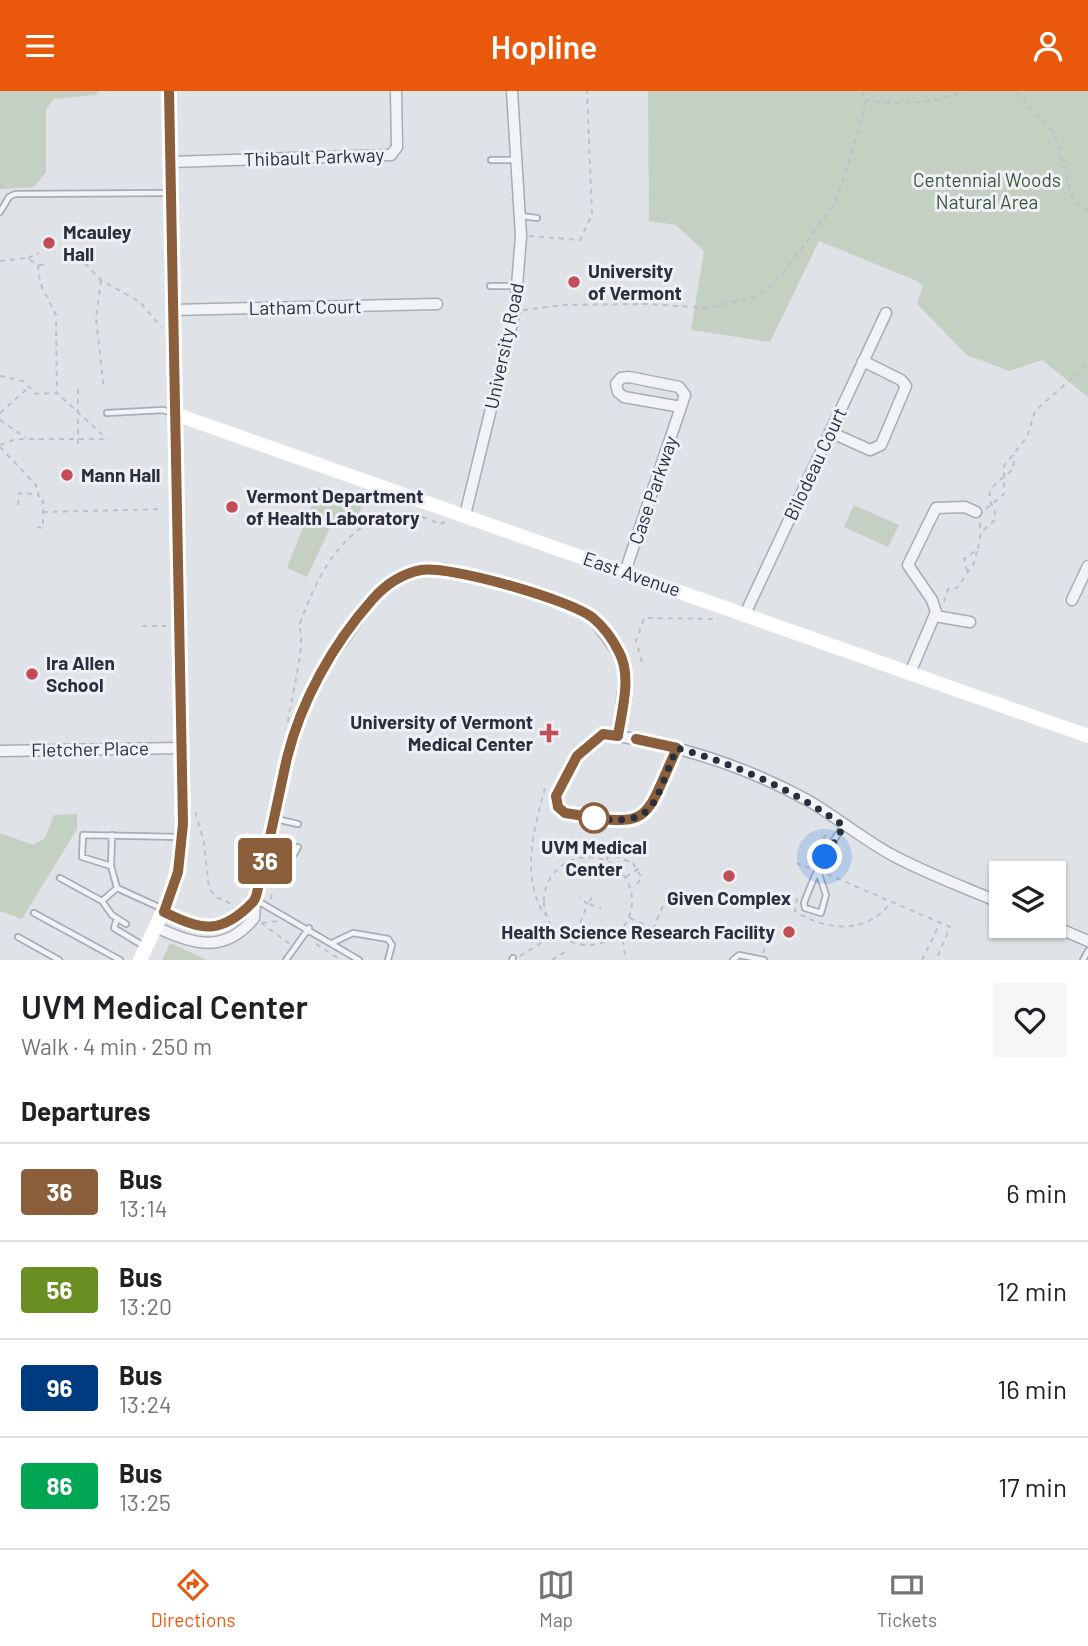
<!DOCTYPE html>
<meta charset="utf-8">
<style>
:root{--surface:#fff;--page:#f6f6f6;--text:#202124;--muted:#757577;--line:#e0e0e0;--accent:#ea580c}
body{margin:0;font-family:Barlow,sans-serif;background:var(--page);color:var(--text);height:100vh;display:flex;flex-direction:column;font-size:26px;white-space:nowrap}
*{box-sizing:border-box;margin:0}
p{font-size:23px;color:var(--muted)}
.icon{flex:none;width:38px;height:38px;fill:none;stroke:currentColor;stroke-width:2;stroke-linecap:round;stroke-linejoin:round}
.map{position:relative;height:869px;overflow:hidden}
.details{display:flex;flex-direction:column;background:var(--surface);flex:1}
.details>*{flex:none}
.badge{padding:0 14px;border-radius:5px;font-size:24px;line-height:46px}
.tools{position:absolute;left:989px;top:770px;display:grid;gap:14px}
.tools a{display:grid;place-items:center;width:77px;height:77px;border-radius:0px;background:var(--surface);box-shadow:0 2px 5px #0004;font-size:35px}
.you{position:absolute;width:35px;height:35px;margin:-18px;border:5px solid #fff;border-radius:50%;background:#1a73e8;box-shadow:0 0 0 10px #1a73e833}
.map>.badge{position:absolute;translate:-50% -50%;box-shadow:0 0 0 4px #fff}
h2{padding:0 21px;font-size:26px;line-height:63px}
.round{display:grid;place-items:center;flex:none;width:74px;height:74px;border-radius:0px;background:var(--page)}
.overview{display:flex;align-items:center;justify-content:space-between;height:119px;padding:0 21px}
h1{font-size:33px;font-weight:600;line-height:52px}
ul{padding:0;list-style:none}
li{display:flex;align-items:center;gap:21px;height:98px;padding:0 21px;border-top:2px solid var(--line)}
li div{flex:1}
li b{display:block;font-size:26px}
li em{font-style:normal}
li .badge{min-width:77px;font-weight:700;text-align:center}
header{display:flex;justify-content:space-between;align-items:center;height:91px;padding:0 21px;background:var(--accent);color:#fff;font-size:32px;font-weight:600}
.tabs{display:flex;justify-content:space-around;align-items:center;height:98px;border-top:2px solid var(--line);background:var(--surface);font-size:19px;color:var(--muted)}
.tabs a{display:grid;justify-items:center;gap:4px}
.tabs .active{color:var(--accent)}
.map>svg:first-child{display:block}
.green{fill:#c4d0c1}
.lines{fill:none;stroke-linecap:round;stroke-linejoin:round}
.lane-casing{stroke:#a8acb4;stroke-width:8}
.street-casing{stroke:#a8acb4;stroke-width:13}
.path{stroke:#bdc0c6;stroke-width:2;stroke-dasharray:5 5;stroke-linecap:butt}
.lane{stroke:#f1f3f6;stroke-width:4.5}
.street{stroke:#f1f3f6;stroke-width:10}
.secondary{stroke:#fff;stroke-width:14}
.line-casing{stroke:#fff;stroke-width:16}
.line{stroke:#8b5e3c;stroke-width:10}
.walk{stroke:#292f3d;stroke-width:7;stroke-dasharray:0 12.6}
.poi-dot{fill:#c34d57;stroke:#eef0f5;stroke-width:2.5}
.stop-dot{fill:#fff;stroke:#8b5e3c;stroke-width:3.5}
.labels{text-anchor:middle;stroke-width:6;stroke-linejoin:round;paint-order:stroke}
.street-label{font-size:19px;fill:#292f3d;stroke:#eef0f5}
.park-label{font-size:19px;fill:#3b5738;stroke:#eef0f5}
.poi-label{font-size:19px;font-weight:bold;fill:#292f3d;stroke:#eef0f5;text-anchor:start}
.stop-label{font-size:19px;font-weight:bold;fill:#292f3d;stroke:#eef0f5}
</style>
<header><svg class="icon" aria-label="menu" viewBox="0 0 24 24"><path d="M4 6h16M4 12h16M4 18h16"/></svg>Hopline<svg class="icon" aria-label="person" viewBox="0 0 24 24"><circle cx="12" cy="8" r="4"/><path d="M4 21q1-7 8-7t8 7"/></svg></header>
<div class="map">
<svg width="1088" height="869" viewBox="0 0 1088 869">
<rect width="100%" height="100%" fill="#dfe2e7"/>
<path class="green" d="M 0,0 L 99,0 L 96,4 L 54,8 L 46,18 L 46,81 L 34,96 L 0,98 Z
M 648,0 L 1088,0 L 1088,306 L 1042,269 L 1009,280 L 967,264 L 917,213 L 923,195 L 917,190 L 819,150 L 770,251 L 691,239 L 704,160 L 676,134 L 649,130 Z
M 319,396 L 364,411 L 357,427 L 337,422 L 307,486 L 287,477 Z
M 854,414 L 899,434 L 888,456 L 844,436 Z
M 77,723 L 77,738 L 22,828 L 0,820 L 0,742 L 33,754 L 45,747 L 54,724 Z
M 170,852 L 207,869 L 162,869 Z"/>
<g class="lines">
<g class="lane-casing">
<path id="lane" d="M 491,69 L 517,69
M 0,121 L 9,106 L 15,103 L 169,102
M 522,125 L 537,127
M 490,195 L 518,195
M 107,322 L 163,319 L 172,322
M 618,645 L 603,643 C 580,658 561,681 555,708 L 565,722 C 652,737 643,735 677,657
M 276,728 L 298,733
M 112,744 L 111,775 L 117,797 L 163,818
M 265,774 C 285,777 289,774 298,756
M 111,775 L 82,766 L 83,744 L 180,746
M 818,780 L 826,804 L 821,822 L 805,817 L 804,812 C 814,785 826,757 844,735
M 60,787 L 102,810 L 117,797
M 256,809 L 359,869
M 102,810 L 112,824 L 126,833
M 34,822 L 120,869
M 117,827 L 114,837 L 142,854
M 18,846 L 59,869
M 332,852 L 353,842 L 388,848 L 392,854 L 388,869
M 286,869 L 309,837
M 512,869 L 513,867
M 733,869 L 739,864 L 764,869
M 1083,869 L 1088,860"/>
</g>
<g class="street-casing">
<path id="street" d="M 170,71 L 391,64 L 397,56 L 396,0
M 173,219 L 437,213
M 830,341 L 870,359 L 881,354 L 906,295 L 901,289 L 863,270
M 465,424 L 515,220 L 521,145 L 512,0
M 625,481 L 629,469 L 681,316 L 685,304 L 679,296 L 629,286 L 621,287 L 616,293 L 618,301 L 624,306 L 681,316
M 1072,509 L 1088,475
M 745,523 L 886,222
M 935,525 L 970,531
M 910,582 L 936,521 L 932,509 L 908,474 L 936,417 L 965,416 L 976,421
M 0,660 L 181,657
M 164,821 C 214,846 215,841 255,809
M 1053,835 L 1088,850
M 156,836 C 193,854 225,863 254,827 L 256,799 L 270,754 L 287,669 L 304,616 L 326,574 L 371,510 L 389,492 L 407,483 L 423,478 L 445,478 L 558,509 L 592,526 L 621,566 L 625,585 L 618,645 C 686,656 749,677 809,710 C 838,727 864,749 894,765 C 928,783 966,797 1001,812"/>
</g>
<path class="path" d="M 1016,0 L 1055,44 L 1073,108 L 1088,120
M 865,9 C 901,14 932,13 966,0
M 0,94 L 8,99
M 529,145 L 580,149 L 592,124 L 587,0
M 78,165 L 101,189 L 140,211 L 161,236
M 28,167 L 39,162
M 0,170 L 27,167 L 38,174 L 40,192 L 56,224 L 57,302
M 39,174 L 47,173
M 101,189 L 96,228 L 104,298
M 523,219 L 564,214 L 648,213 L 707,217 L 755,206 L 770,196 L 786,178 L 836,111 L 865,18 L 863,0
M 0,285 L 23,290 L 36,303 L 57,302 L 107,348
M 78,298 L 78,353
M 0,322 L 28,297
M 0,329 L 26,347
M 0,354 L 16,348 L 106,348
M 0,356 L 36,394 L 40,410 L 43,410 L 43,437 L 36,436
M 18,414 L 19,402 L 38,403
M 986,418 L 1004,403 L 1004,375 L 1027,346 L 1035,320 L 1081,279 L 1088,267
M 43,421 L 163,418
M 980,432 L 981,441
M 967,480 L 964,468 L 978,458 L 981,441 L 995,429 C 996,420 994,419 991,412 C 984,395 1004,388 1013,378 L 1014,364
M 944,511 L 948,498 L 957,497 L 974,472 L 977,460
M 142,535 L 166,535
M 642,571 L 636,550 L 644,527 L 718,528
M 288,631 C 290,610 307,551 299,535 C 316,488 342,431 398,422 C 411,420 427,428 440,433 L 445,431
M 545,697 C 534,737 520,787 545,824
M 195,721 L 204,751 L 209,798 L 216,806 L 234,814
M 575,748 L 579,766
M 577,754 C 596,750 613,767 632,771 L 642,787 L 633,797
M 820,758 L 827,739
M544 810a44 44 0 1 1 88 0a44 44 0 1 1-88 0Z
M 607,769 L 612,754
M 796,772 L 809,777
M 827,783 L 950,836 L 936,869
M 626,786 L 641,776
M 592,806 L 588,813 L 601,817
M 797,807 L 795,820 C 827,841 868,843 891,811
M 271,808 L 272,801
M 630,827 L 662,842
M 261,832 L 290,853
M 262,832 L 278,830
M 653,838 L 668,803
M 621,839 L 626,869
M 720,839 L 737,849
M 572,850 L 588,813 L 579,806
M 316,853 L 341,869
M 763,862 L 771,842
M 520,865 L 557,842
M 552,869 L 568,859
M 922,869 L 940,832"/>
<use href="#lane" class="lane"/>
<use href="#street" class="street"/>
<path class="secondary" d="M 175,323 L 1088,645
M 140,869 L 173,799 L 182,746 L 169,0"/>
</g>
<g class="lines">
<g class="line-casing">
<path id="line" d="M 169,0 L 183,733 L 178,781 L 164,821 C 203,840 221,844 253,811 C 258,806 258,793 260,786 C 271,746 278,707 287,667 C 301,610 333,553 372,509 C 385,494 401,483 421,479 C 449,474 571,509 593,527 C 604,536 613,549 619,561 C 632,585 622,619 618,645 L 603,643 L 577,665 L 556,705 L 558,716 L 565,722 C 653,737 642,734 677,657 L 636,648"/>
</g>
<use href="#line" class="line"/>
<path class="walk" d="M 594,727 L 589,726 C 659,738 652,712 677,657 C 738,674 793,699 844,735 L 825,766"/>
</g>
<g class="poi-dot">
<circle cx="49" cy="152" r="7"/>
<circle cx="574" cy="191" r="7"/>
<circle cx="67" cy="384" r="7"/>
<circle cx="232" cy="416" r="7"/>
<circle cx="32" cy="583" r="7"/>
<path d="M545.5 631.5h7v7h7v7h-7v7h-7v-7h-7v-7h7z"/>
<circle cx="729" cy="785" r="7"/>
<circle cx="789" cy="841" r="7"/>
</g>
<circle class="stop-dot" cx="594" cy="727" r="14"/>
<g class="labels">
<g class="street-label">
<text transform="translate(314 66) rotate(-2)" y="7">Thibault Parkway</text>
<text transform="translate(305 216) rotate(-1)" y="7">Latham Court</text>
<text transform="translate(504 255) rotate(-78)" y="7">University Road</text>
<text transform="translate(815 373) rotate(-65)" y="7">Bilodeau Court</text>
<text transform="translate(653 399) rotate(-71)" y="7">Case Parkway</text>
<text transform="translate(632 483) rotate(19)" y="7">East Avenue</text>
<text transform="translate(90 658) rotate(-1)" y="7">Fletcher Place</text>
</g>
<g class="park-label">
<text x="987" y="96">Centennial Woods<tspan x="987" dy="22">Natural Area</tspan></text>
</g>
<g class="poi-label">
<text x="63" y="148">Mcauley<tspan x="63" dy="22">Hall</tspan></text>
<text x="588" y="187">University<tspan x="588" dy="22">of Vermont</tspan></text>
<text x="81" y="391">Mann Hall</text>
<text x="246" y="412">Vermont Department<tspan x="246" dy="22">of Health Laboratory</tspan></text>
<text x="46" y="579">Ira Allen<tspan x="46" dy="22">School</tspan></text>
<text x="533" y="638" text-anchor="end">University of Vermont<tspan x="533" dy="22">Medical Center</tspan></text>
<text x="729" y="814" text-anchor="middle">Given Complex</text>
<text x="775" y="848" text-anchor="end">Health Science Research Facility</text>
</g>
<g class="stop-label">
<text x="594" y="763">UVM Medical<tspan x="594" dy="22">Center</tspan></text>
</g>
</g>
</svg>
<div class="tools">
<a><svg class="icon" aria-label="layers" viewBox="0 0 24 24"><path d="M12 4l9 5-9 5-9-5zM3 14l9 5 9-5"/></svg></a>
</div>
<div class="you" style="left:825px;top:766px"></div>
<b class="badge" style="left:265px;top:770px;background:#8b5e3c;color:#fff">36</b>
</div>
<section class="details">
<div class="overview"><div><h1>UVM Medical Center</h1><p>Walk · 4 min · 250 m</p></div><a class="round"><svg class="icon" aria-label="heart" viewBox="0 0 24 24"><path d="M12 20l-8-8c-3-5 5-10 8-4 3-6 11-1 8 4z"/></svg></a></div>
<h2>Departures</h2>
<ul>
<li><span class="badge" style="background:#8b5e3c;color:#fff">36</span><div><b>Bus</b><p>13:14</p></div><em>6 min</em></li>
<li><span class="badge" style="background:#6b8e23;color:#fff">56</span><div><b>Bus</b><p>13:20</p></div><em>12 min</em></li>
<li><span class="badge" style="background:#003b80;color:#fff">96</span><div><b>Bus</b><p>13:24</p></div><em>16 min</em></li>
<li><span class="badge" style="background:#00a651;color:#fff">86</span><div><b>Bus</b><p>13:25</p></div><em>17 min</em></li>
</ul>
</section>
<nav class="tabs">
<a class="active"><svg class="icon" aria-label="directions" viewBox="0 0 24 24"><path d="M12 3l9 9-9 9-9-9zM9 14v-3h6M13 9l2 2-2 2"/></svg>Directions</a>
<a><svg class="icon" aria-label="map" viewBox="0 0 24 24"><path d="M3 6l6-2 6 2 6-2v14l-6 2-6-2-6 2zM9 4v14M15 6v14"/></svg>Map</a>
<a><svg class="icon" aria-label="tickets" viewBox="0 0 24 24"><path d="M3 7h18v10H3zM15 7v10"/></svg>Tickets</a>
</nav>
